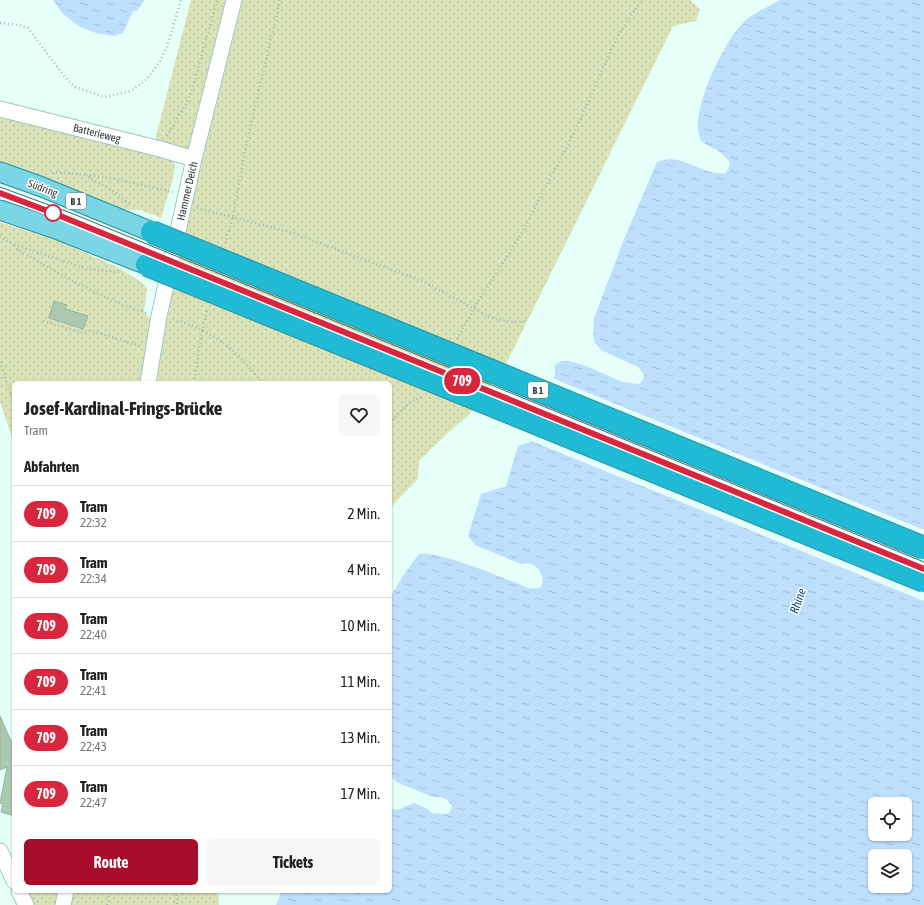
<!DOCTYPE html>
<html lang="de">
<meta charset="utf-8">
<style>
:root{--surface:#fff;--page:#f6f6f6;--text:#222;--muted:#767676;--line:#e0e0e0;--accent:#a70d2a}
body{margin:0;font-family:"Asap Condensed",sans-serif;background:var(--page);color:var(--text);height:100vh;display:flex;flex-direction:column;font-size:15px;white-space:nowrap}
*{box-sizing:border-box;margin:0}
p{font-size:13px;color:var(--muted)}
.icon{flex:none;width:22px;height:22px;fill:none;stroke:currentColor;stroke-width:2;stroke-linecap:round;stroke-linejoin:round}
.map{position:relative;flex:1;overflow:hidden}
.drawer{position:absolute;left:12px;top:381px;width:380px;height:512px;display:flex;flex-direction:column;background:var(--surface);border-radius:6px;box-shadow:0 1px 3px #0004}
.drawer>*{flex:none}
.badge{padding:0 8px;border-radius:13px;font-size:14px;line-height:26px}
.fabs{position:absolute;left:868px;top:797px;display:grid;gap:8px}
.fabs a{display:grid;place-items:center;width:44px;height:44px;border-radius:6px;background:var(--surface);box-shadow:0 1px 3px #0004;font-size:20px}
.map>.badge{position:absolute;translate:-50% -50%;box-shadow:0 0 0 2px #fff}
h2{padding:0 12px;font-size:15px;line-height:36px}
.round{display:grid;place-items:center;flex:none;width:42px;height:42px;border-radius:6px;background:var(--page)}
.headline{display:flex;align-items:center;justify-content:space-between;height:68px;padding:0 12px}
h1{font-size:19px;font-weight:700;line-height:30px}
.action{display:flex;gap:8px;margin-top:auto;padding:8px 12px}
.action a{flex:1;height:46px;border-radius:6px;background:var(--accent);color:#fff;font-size:16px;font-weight:700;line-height:46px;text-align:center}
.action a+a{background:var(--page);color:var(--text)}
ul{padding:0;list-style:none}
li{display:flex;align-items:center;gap:12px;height:56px;padding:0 12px;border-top:1px solid var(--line)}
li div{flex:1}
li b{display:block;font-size:15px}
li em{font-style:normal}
li .badge{min-width:44px;font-weight:700;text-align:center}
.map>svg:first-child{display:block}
.grass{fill:url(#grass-dots)}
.water{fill:url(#water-ripples);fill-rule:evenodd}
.pier{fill:#e5fff9}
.building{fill:#acc8b0;stroke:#96b29a}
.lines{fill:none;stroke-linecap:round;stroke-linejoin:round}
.minor-casing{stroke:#9ec7bf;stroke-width:17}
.major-casing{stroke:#258f9e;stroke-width:21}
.path{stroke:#a5bcb7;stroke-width:2.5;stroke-dasharray:1 3;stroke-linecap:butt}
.minor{stroke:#fff;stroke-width:15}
.major{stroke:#7ad6e5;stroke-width:19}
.tram{stroke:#4f625f;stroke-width:1}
.highway-bridge-casing{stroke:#258f9e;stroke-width:24;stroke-linecap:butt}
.highway-bridge{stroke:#21bad4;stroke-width:22}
.line-casing{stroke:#fff;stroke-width:9}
.line{stroke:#d7263d;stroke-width:6}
.stop-dot{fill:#fff;stroke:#d7263d;stroke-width:2}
.labels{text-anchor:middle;stroke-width:3;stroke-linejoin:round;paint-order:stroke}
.shield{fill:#fff;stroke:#6c7876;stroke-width:1}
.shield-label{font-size:10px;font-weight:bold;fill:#2d3e3b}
.street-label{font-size:11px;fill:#2d3e3b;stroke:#fff}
.water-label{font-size:12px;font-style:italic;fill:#014976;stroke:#fff}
</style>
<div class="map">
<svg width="924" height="905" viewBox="0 0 924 905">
<defs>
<pattern id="grass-dots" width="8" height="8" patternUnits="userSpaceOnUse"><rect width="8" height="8" fill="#dae3b7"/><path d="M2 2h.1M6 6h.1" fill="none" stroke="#bbc49e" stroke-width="1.8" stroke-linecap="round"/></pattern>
<pattern id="water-ripples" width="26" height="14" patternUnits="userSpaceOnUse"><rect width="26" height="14" fill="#bddffd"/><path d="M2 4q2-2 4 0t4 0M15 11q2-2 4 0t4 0" fill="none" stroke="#a3c0da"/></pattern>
</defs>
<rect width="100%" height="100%" fill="#e5fff9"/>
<path class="grass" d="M 191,0 L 229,0 L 188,157 L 154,144 Z
M 241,0 L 690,0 L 700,9 L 696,21 L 673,26 L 509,358 L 468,416 L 450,431 L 419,461 L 418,479 L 392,506 L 390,506 L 390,383 L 154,383 L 172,294 L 168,293 Z
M 0,112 L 166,155 L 175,164 L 173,179 L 161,218 L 140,210 L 113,209 L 15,167 L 0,162 Z
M 0,222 L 64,243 L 119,268 L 143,283 L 147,289 L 144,312 L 152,321 L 142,383 L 14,383 L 14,443 L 0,402 Z
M 27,891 L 60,891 L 58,905 L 33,905 Z
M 72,891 L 218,891 L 219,905 L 70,905 Z"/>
<path class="water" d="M 53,0 L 145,0 L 137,11 L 133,11 L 123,33 L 114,36 L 96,33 L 80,27 L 63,14 Z
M 780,0 L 924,0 L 924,905 L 276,905 L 282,891 L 390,891 L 390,808 L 397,810 L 414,803 L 428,809 L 431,813 L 447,814 L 451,811 L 452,806 L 446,799 L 441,797 L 433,797 L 396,782 L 390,774 L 390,599 C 398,582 408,568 419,554 C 441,551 494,575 517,583 C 525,587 532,591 541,587 C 547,574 535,560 521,564 L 475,545 L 468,536 L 481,494 L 506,486 L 518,446 L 532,441 L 555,375 L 555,365 C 557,364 560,361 563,361 C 578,360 606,375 620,381 C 626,383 633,383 639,384 L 643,380 L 644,375 L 638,367 L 601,350 L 595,343 L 593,335 L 594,318 L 625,237 L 657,162 C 684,151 698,176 726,173 L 729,167 L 730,163 C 721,149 714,150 701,141 C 700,137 698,133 698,129 C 696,101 722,46 741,25 C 749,15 768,7 780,0 ZM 875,804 L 905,804 L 905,834 L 875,834 ZM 875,856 L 905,856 L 905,886 L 875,886 Z"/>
<path class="pier" d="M 552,378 L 924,530 L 924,601 L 529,440 Z"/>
<path class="building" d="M 54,301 L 67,305 L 65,309 L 88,316 L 83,329 L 49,318 Z
M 0,716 L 14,748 L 14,816 L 1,812 L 3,804 L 0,803 L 7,767 L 0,770 Z"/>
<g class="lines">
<g class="minor-casing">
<path id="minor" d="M 0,109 L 160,149 L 194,159
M 148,383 L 159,316 L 194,159 L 234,0
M 0,851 L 14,881
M 19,891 L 26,905
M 63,905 L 66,891"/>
</g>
<g class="major-casing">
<path id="major" d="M 0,172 L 42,187 L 152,232
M 0,210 L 56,229 L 147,265"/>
</g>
<path class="path" d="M 0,23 L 19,25 L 28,28 L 65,77 L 75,87 L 105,97 L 131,91 L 146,80 L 159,63 L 167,47 L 181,0
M 167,136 L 185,106 L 192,91 L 217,0
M 52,173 L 59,172 L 86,175
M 129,204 L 117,194 L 86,175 L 111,178 L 173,192
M 197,208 L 290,232 L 422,281 L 494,319 L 514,322 L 527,321
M 0,236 L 13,244
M 225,243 L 233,217 L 244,155 L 280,0
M 119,272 L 87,269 L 13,244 L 18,250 C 59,273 101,299 147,313
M 173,319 C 191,324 211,334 226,345 C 240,355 251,370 263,383
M 43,321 L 83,333 L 92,331 L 140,346
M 457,339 L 474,308 L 519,238 L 577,127 L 618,35 L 642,0
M 0,362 L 14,404
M 194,383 L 202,331 L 208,308
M 390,423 L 410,402 L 424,396
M 176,891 L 177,905
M 107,905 L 110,891"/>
<use href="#minor" class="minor"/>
<use href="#major" class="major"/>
<path class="tram" d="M 0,187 L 71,213 L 924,562
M 0,193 L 53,213 L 924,569"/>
<g class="highway-bridge-casing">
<path id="highway-bridge" d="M 152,232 L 924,548
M 147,265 L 924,581"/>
</g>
<use href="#highway-bridge" class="highway-bridge"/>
</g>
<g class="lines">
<g class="line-casing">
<path id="line" d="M 0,193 L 53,213 L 924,569"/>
</g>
<use href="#line" class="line"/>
</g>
<circle class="stop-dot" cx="53" cy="213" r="8"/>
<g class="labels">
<g class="shield">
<rect x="66" y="193" width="20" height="16" rx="3"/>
<rect x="528" y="382" width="20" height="16" rx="3"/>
</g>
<g class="shield-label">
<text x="76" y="205">B 1</text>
<text x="538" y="394">B 1</text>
</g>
<g class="street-label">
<text transform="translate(97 133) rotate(14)" y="4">Batterieweg</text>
<text transform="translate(43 188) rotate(21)" y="4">Südring</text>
<text transform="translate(187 191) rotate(-77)" y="4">Hammer Deich</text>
</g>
<g class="water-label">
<text transform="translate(798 601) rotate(-70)" y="4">Rhine</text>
</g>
</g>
</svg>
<div class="fabs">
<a><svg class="icon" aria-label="locate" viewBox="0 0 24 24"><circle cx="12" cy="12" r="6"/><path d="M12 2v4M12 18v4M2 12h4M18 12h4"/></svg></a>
<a><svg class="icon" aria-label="layers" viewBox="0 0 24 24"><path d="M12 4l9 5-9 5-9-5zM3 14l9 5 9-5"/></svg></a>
</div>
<b class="badge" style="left:462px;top:381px;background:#d7263d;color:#fff">709</b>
<section class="drawer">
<div class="headline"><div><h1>Josef-Kardinal-Frings-Brücke</h1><p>Tram</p></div><a class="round"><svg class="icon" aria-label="heart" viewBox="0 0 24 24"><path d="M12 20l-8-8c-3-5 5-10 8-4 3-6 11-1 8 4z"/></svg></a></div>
<h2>Abfahrten</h2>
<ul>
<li><span class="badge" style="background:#d7263d;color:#fff">709</span><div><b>Tram</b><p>22:32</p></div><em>2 Min.</em></li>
<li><span class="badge" style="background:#d7263d;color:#fff">709</span><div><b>Tram</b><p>22:34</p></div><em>4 Min.</em></li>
<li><span class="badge" style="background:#d7263d;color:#fff">709</span><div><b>Tram</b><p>22:40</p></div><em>10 Min.</em></li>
<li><span class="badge" style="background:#d7263d;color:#fff">709</span><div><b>Tram</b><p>22:41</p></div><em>11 Min.</em></li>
<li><span class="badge" style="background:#d7263d;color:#fff">709</span><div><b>Tram</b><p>22:43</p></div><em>13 Min.</em></li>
<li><span class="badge" style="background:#d7263d;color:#fff">709</span><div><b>Tram</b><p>22:47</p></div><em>17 Min.</em></li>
</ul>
<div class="action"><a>Route</a><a>Tickets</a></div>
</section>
</div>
